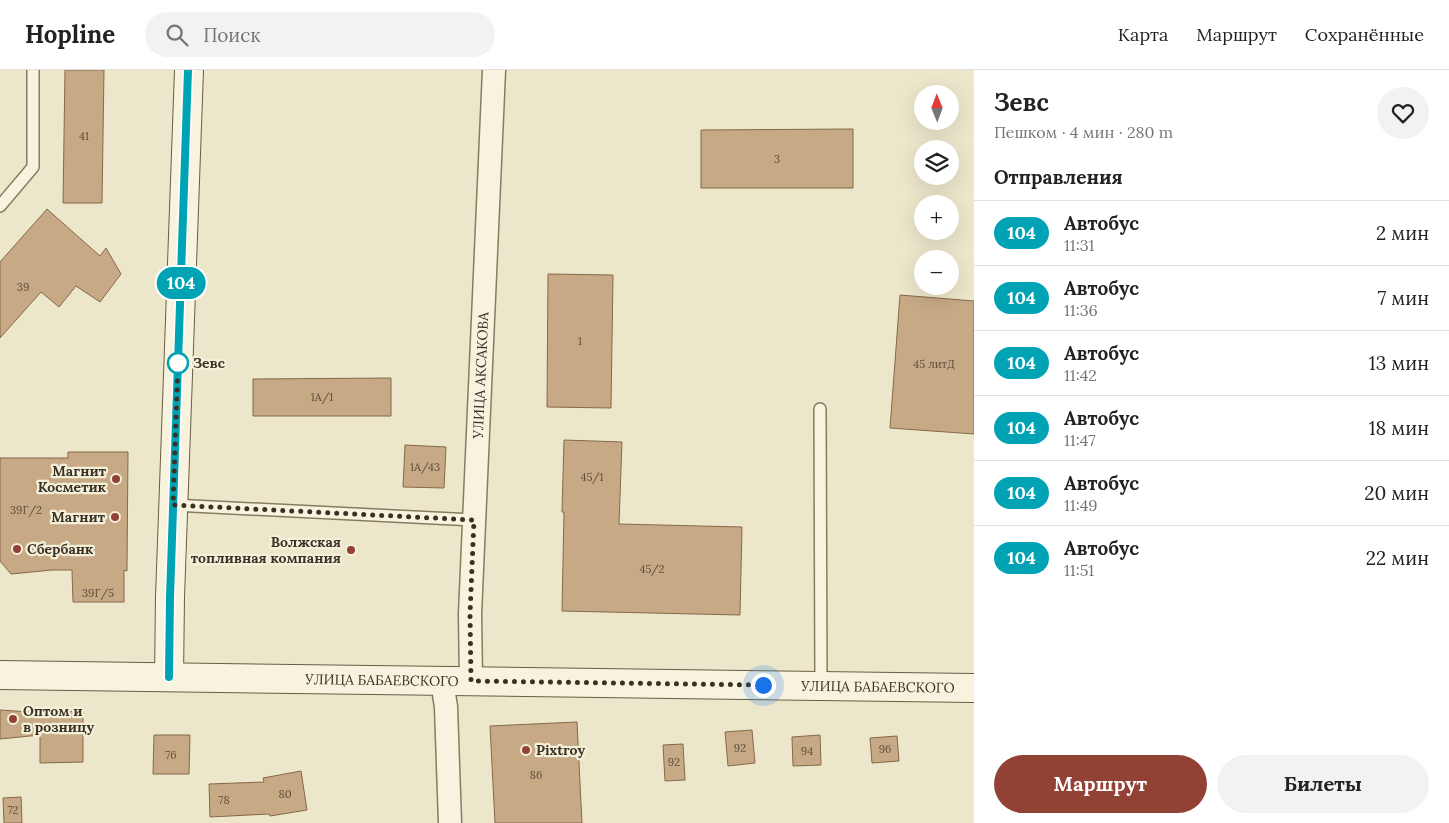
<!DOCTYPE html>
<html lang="ru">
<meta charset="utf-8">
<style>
:root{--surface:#fff;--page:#f2f2f2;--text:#222;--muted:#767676;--line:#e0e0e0;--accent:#924135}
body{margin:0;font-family:Lora,serif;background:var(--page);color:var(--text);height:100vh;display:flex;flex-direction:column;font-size:19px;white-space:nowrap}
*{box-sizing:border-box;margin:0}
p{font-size:16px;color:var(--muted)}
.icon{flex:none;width:28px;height:28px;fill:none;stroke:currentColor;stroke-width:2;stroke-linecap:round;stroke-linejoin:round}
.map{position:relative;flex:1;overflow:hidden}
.sheet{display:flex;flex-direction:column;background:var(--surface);width:475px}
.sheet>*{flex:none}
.badge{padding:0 10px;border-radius:16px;font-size:18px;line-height:32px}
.needle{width:32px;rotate:359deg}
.controls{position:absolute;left:914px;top:15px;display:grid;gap:10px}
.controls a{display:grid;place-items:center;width:45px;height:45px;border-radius:50%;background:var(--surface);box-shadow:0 5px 20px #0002;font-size:25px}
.you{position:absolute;width:25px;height:25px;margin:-12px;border:4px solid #fff;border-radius:50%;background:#1a73e8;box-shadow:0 0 0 8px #1a73e833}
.map>.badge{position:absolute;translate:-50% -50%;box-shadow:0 0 0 2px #fff}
h2{padding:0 20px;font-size:19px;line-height:45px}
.round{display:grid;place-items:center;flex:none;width:52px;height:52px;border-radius:26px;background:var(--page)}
.headline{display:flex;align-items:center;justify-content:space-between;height:85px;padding:0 20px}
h1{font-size:24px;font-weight:700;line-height:38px}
.button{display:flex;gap:10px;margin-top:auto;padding:10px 20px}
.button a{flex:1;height:58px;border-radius:30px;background:var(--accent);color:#fff;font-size:20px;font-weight:700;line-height:58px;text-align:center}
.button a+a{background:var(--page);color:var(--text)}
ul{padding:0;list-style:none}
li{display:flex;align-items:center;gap:15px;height:65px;padding:0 20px;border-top:1px solid var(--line)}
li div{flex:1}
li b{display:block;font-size:19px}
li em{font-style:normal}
li .badge{min-width:55px;font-weight:700;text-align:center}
header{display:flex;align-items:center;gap:30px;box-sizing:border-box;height:70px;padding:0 25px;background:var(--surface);border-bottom:1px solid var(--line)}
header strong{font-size:24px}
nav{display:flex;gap:28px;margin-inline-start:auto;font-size:18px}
.search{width:350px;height:45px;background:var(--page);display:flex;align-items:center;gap:12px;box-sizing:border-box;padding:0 18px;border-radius:28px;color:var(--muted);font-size:19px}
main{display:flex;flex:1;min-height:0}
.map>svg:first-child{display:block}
.building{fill:#c7a985;stroke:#856948}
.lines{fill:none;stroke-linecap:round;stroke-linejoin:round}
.lane-casing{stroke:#887b60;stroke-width:14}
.street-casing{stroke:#887b60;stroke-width:25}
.secondary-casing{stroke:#6a5c43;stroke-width:30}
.lane{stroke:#f7f3de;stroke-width:11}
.street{stroke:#f7f3de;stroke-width:22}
.secondary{stroke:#f7f3de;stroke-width:28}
.line-casing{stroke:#fff;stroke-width:11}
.line{stroke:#00a3b4;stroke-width:8}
.walk{stroke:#3a3123;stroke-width:5;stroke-dasharray:0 9}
.stop-dot{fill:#fff;stroke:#00a3b4;stroke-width:2.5}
.poi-dot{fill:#924135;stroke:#f4f0da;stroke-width:2}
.labels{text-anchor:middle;stroke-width:4.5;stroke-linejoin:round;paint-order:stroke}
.number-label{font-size:11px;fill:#5d4f3c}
.stop-label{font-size:14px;font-weight:bold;fill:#3a3123;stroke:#f4f0da;text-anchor:start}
.street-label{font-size:14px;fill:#3a3123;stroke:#f4f0da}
.poi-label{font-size:14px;font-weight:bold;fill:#3a3123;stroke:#f4f0da;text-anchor:end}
</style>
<header>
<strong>Hopline</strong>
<div class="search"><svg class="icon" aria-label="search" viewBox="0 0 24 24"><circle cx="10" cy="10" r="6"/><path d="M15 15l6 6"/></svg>Поиск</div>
<nav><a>Карта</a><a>Маршрут</a><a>Сохранённые</a></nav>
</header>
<main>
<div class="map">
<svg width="974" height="753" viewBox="0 0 974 753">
<rect width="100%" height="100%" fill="#ece7cb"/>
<path class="building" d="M 65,0 L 104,0 L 102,133 L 63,133 Z
M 853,59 L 853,118 L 701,118 L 701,60 Z
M 47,139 L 100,186 L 106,178 L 121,204 L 100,232 L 76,216 L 59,237 L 41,222 L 0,268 L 0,192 Z
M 548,204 L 613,205 L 611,338 L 547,337 Z
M 900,225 L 974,231 L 974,364 L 890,358 Z
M 391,308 L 391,346 L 253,346 L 253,309 Z
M 564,370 L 622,372 L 619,454 L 742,457 L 740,545 L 562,541 L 564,442 L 562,442 Z
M 405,375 L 446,377 L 444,418 L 403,417 Z
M 68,382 L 128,382 L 127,501 L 124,500 L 124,532 L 73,532 L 72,500 L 52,500 L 11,504 L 0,491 L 0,388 L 68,388 Z
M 0,640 L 30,642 L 83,641 L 83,692 L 40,693 L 40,665 L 0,669 Z
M 577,652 L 582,753 L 495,753 L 490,656 Z
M 752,660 L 755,693 L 728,696 L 725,662 Z
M 154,665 L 190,665 L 189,704 L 153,704 Z
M 820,665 L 821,695 L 793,696 L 792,667 Z
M 897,666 L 899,691 L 872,693 L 870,668 Z
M 683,674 L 685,710 L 665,711 L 663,675 Z
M 301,701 L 307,740 L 270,746 L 269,744 L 210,747 L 209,714 L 264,712 L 263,708 Z
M 21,727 L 22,753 L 4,753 L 3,728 Z"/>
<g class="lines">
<g class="lane-casing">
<path id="lane" d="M 0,136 L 33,97 L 33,0
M 820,339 L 821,615
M 173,435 L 474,450"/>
</g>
<g class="street-casing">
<g id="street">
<path d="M 442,611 L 446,637 L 450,753"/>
<path id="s1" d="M 471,611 L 470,544 L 494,0"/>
</g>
</g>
<g class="secondary-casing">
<g id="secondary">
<path id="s2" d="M 0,605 L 974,618"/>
<path d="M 169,607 L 170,527 L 189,0"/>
</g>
</g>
<use href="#lane" class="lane"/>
<use href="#street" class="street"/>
<use href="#secondary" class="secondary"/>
</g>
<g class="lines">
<g class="line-casing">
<path id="line" d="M 169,607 L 170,527 L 188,0"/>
</g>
<use href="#line" class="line"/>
<path class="walk" d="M 178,293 L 173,435 L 474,450 L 470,544 L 471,611 L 763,615"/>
</g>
<circle class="stop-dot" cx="178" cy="293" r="10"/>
<g class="poi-dot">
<circle cx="116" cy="409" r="5"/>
<circle cx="115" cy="447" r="5"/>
<circle cx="17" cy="479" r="5"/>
<circle cx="351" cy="480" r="5"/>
<circle cx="13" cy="649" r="5"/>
<circle cx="526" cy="680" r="5"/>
</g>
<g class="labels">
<g class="number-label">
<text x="84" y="70">41</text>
<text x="777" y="93">3</text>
<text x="23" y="221">39</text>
<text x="580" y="275">1</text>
<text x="934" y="298">45 литД</text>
<text x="322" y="331">1А/1</text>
<text x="425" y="401">1А/43</text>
<text x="592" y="411">45/1</text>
<text x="26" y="444">39Г/2</text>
<text x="652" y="503">45/2</text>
<text x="98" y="527">39Г/5</text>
<text x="740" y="682">92</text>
<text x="885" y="683">96</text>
<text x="807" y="685">94</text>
<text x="171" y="689">76</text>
<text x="674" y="696">92</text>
<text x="536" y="709">86</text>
<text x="285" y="728">80</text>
<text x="224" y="734">78</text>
<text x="13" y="744">72</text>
</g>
<g class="stop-label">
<text x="193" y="298">Зевс</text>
</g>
<g class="street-label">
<text dy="5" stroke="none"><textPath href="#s1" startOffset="306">УЛИЦА АКСАКОВА</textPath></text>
<text dy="5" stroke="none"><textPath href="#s2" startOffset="382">УЛИЦА БАБАЕВСКОГО</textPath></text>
<text dy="5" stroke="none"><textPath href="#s2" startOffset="878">УЛИЦА БАБАЕВСКОГО</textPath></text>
</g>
<g class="poi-label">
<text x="106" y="406">Магнит<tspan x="106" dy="16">Косметик</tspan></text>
<text x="105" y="452">Магнит</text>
<text x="341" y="477">Волжская<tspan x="341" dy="16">топливная компания</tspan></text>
<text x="27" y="484" text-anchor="start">Сбербанк</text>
<text x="23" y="646" text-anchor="start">Оптом и<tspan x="23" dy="16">в розницу</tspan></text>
<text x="536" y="685" text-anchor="start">Pixtroy</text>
</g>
</g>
</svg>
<div class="controls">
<a><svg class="needle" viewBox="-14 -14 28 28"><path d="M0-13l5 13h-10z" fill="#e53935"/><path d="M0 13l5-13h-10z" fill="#767676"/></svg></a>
<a><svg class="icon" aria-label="layers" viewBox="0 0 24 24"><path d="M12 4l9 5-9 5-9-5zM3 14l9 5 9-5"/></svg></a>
<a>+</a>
<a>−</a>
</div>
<div class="you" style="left:763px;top:615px"></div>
<b class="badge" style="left:181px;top:213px;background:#00a3b4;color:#fff">104</b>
</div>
<section class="sheet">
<div class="headline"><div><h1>Зевс</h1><p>Пешком · 4 мин · 280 m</p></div><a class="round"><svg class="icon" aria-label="heart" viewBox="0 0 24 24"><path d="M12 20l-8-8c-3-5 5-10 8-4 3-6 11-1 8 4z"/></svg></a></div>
<h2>Отправления</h2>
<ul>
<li><span class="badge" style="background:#00a3b4;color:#fff">104</span><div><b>Автобус</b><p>11:31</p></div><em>2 мин</em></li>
<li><span class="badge" style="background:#00a3b4;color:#fff">104</span><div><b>Автобус</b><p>11:36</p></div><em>7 мин</em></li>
<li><span class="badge" style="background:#00a3b4;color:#fff">104</span><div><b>Автобус</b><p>11:42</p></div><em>13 мин</em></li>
<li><span class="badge" style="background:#00a3b4;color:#fff">104</span><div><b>Автобус</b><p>11:47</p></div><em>18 мин</em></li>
<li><span class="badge" style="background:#00a3b4;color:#fff">104</span><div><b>Автобус</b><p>11:49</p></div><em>20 мин</em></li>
<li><span class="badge" style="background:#00a3b4;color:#fff">104</span><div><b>Автобус</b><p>11:51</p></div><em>22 мин</em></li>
</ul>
<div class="button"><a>Маршрут</a><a>Билеты</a></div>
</section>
</main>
